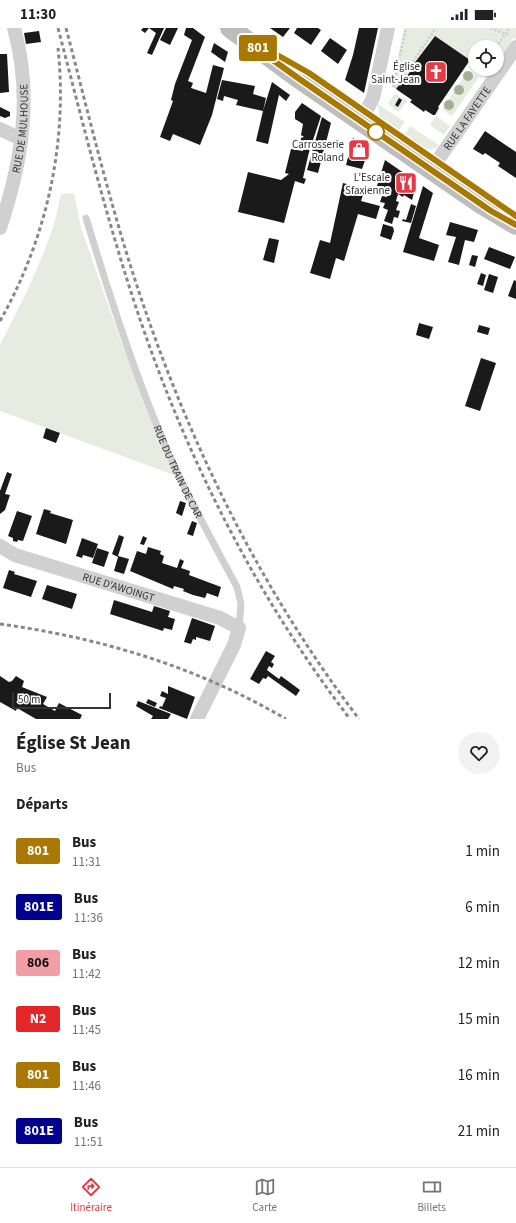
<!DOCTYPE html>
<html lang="fr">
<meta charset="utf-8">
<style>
:root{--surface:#fff;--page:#f2f2f2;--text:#222;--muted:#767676;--line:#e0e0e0;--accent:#e63946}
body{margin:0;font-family:"Source Sans 3",sans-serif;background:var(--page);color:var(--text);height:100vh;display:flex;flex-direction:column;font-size:15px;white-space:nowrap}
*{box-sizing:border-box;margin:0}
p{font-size:13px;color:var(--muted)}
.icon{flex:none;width:22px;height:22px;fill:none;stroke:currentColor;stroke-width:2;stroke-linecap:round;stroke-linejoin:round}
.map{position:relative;height:691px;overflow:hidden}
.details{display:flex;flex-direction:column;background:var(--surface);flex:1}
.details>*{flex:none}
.badge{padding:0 8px;border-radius:3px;font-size:14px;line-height:26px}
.controls{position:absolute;left:468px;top:12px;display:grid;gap:8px}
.controls a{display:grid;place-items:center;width:36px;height:36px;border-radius:50%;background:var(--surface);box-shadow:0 1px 3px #0004;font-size:20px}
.scale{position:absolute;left:12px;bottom:10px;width:99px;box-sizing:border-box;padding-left:4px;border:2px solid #333;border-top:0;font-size:11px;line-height:14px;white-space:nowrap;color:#333;-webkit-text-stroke:3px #fff;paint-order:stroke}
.map>.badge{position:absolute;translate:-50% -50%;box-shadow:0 0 0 2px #fff}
h2{padding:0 16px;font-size:15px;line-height:36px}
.round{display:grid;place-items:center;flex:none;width:42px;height:42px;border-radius:21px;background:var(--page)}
.head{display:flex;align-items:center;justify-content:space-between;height:68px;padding:0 16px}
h1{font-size:19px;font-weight:700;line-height:30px}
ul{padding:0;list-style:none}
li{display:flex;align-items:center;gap:12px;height:56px;padding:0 16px}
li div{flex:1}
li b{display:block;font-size:15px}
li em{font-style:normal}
li .badge{min-width:44px;font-weight:700;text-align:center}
.status{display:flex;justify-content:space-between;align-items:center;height:28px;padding:0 20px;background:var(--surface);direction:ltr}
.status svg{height:11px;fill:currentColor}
.tabs{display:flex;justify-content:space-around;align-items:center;height:56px;border-top:1px solid var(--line);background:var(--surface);font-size:11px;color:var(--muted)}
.tabs a{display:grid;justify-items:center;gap:2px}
.tabs .active{color:var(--accent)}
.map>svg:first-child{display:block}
.green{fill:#e6ecdf}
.building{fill:#1a1a1a}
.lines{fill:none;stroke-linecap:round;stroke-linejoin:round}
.path{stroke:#cdcdcd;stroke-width:2.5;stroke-dasharray:2 2;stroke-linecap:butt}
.service{stroke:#d0d0d0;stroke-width:7}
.minor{stroke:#d0d0d0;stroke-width:14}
.secondary{stroke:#bdbdbd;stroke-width:20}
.rail{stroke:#888;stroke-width:3;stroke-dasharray:4 3;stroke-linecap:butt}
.tree{fill:#a2b095}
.line-casing{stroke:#fff;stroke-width:9}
.line{stroke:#a87800;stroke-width:6}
.stop-dot{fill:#fff;stroke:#a87800;stroke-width:2}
.labels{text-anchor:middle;stroke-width:4;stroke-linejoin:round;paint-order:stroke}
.poi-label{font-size:11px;fill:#333;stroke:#fff;text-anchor:end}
.street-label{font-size:11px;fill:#333;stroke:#fff}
</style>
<div class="status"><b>11:30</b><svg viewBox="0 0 49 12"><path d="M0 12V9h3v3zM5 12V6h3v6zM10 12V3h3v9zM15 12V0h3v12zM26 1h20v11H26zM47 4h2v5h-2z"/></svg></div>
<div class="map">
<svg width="516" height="691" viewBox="0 0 516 691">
<rect width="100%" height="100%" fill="#fff"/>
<path class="green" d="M 404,0 L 516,0 L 516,12 L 513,10 L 497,35 L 497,19 L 475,19 L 475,35 L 434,8 L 413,37 L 414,38 L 400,58 L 399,57 L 396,61 L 392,58 Z
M 467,44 L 479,49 L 452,88 L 442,81 Z
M 395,65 L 407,73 L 399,84 L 388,76 Z
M 378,76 L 405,94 L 399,102 L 379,88 Z
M 436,88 L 450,98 L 444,107 L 430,97 Z
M 410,98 L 439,117 C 429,129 414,112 405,106 Z
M 74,165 L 81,200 L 119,308 L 174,447 L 0,383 L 0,317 L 28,261 L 43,226 L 54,197 L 61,166 Z"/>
<path class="building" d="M 143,0 L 164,0 L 152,27 L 147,25 L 156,5 L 149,0 L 145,5 L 141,2 Z
M 166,0 L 178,0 L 170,17 L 160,12 Z
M 186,0 L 193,0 L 205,9 L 188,53 L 193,55 L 191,60 L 206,65 L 213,37 L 224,40 L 212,87 L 200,117 L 173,106 L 170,113 L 160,109 L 173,73 L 171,72 L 175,56 L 192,12 L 184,7 Z
M 270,0 L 290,0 L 283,9 Z
M 297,0 L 318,0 L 321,2 L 311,17 L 294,5 Z
M 359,0 L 378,0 L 364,65 L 345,52 L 353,27 Z
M 39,3 L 41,14 L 26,16 L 24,5 Z
M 435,8 L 470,32 L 438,79 L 439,80 L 435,87 L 433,87 L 425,82 L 424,84 L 410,74 L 412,72 L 396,61 L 399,57 L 400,58 L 414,38 L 413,37 Z
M 330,10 L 347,22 L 338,36 L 321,23 Z
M 214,15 L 228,24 L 225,34 L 211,24 Z
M 0,26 L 7,26 L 9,64 L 0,65 Z
M 222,52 L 255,58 L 253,66 L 266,70 L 263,83 L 272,54 L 290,67 L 286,73 L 279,67 L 268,116 L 256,113 L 263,83 L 236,77 L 238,72 L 224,68 L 223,73 L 217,71 Z
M 399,70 L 402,72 L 398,79 L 395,77 Z
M 302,75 L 321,88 L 309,124 L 303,150 L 306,151 L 304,156 L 295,153 L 284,195 L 238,184 L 248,144 L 281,152 L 289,146 L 285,145 L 291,121 L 303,123 L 303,120 L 300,118 L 301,110 L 304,109 L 301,107 L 303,96 L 295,91 L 295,84 Z
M 0,79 L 10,84 L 10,88 L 5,90 L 0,88 Z
M 322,89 L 331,95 L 318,145 L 307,142 Z
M 485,103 L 516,124 L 516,150 L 498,138 L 500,135 L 485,125 L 483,127 L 473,121 Z
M 353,110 L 369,121 L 362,141 L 346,137 Z
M 385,132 L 417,154 L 412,172 L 404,167 L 403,169 L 398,166 L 396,173 L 399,174 L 396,182 L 400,183 L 398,190 L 394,189 L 392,196 L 384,193 L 388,182 L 383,180 L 385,175 L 380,174 L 382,168 L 387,169 L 389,161 L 377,158 Z
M 343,155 L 365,161 L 361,173 L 380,178 L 376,191 L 358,186 L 344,233 L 336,230 L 330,251 L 310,245 L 320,212 L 330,215 Z
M 423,158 L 433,165 L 419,210 L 439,217 L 434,233 L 403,224 Z
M 411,176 L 416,178 L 411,195 L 402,193 L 403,191 L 406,192 Z
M 450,194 L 478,202 L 474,214 L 465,212 L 459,237 L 448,234 L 456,209 L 446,207 Z
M 383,196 L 393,199 L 394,203 L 391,212 L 380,208 Z
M 269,210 L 279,212 L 274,235 L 263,232 Z
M 489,219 L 515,229 L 510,241 L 484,231 Z
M 472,227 L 478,228 L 475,239 L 469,237 Z
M 481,245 L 486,247 L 483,258 L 477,256 Z
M 489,246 L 498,249 L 493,265 L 484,262 Z
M 514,252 L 516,253 L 516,271 L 508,268 Z
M 419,295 L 433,299 L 429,311 L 416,307 Z
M 479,297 L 490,300 L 488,307 L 477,304 Z
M 481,330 L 496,335 L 480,383 L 465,378 Z
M 46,400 L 60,405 L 56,415 L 43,410 Z
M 7,444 L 12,446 L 5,466 L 10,467 L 5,482 L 0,486 L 0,463 Z
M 180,473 L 186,475 L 182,488 L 176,485 Z
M 44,481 L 51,483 L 50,485 L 73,492 L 66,516 L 36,506 Z
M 17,483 L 32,488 L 23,513 L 18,512 L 17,514 L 13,513 L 13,510 L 8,508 Z
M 192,493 L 197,495 L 193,508 L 187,506 Z
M 119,507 L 124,509 L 118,528 L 129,531 L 124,546 L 114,543 L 118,529 L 112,526 Z
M 143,508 L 147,510 L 144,517 L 140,516 Z
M 82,510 L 98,516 L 93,530 L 83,527 L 82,530 L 76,528 Z
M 148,519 L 161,523 L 160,526 L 164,528 L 162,535 L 177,540 L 180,531 L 184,533 L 181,540 L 190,543 L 189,547 L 221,559 L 218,569 L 207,565 L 205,570 L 193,567 L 183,563 L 184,561 L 174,558 L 173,561 L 130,543 L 137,523 L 146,526 Z
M 97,520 L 109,524 L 104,539 L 92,535 Z
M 9,542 L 15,544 L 14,546 L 37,553 L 31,569 L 3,560 Z
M 47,557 L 77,566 L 72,581 L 42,571 Z
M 114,572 L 152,584 L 154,578 L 170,583 L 168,589 L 175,591 L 172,602 L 164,600 L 163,603 L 110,586 Z
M 192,590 L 215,598 L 210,613 L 196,609 L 196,612 L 193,611 L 191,616 L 184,614 Z
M 266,623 L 275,628 L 271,634 L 274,636 L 272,640 L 269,638 L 267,642 L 279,651 L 281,648 L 300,662 L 296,668 L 268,648 L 266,651 L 263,650 L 259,656 L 250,651 Z
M 0,648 L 9,654 L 12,653 L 16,648 L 24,653 L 22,659 L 47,669 L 43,676 L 55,683 L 59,675 L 82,687 L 80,691 L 36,691 L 17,680 L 16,683 L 0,674 Z
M 168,658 L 195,669 L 187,691 L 159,680 L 160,678 L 162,679 L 166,670 L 160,668 L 162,663 L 168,666 Z
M 148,671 L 157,675 L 155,679 L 146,675 Z
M 138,673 L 171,686 L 168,691 L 151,691 L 153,688 L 136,678 Z"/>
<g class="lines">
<path class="path" d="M 491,0 L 505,6 L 510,6
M 496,19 L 510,0
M 393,59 L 406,0
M 395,60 L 436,0"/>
<path class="service" id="s1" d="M 86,190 C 110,269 135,348 168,424 C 188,470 213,514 237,559 L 241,576 L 239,600"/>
<g class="minor">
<path d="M 361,93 L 373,70 L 388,0"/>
<path d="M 0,101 L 21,111"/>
<path id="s2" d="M 431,142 L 516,19"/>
<path id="s3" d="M 0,200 C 22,134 33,69 14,0"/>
<path id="s4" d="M 0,518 L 15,527 L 220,590 L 239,600 L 234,617 L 197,691"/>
</g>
<path class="secondary" d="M 230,0 L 298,50 L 481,176 L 516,197"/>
<path class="rail" d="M 58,0 C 81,88 103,177 131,264 C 180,417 252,563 350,691
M 66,0 C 89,88 110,177 139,264 C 190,417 261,562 359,691
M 0,293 C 47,210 68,114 58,20
M 0,596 C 102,610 197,639 286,691"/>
</g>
<g class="tree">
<circle cx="468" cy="48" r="5"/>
<circle cx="459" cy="62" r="5"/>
<circle cx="449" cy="77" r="5"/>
</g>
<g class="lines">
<g class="line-casing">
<path id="line" d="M 516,188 L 309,45 L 279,28 L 257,18 L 270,30 L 298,50 L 491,183 L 516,197"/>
</g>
<use href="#line" class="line"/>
</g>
<defs>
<g id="church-square" transform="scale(1.15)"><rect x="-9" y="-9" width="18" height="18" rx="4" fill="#e63946" stroke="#fff"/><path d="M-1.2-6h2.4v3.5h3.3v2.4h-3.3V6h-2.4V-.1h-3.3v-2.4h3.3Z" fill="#fff"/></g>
<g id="shop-square" transform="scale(1.15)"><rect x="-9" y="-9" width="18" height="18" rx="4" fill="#e63946" stroke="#fff"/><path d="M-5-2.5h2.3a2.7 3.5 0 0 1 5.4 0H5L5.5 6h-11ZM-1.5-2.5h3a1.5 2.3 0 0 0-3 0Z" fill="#fff"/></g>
<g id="restaurant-square" transform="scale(1.15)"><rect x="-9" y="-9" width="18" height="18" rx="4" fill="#e63946" stroke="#fff"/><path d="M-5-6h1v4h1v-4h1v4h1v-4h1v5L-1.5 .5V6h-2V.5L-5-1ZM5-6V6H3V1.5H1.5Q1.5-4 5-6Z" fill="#fff"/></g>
</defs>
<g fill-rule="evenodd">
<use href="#church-square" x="436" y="44"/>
<use href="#shop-square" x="359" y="122"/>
<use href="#restaurant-square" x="406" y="155"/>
</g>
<circle class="stop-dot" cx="376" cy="104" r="8"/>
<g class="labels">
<g class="poi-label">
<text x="420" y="42">Église<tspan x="420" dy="13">Saint-Jean</tspan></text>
<text x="344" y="120">Carrosserie<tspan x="344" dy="13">Roland</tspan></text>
<text x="390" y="153">L’Escale<tspan x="390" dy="13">Sfaxienne</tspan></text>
</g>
<g class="street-label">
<text dy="4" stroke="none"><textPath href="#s2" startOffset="63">RUE LA FAYETTE</textPath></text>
<text dy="4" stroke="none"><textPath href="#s3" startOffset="102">RUE DE MULHOUSE</textPath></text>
<text dy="4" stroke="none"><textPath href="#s1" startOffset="270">RUE DU TRAIN DE CAR</textPath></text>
<text dy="4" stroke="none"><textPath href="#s4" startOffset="126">RUE D'AWOINGT</textPath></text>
</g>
</g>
</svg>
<div class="controls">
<a><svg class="icon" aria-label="locate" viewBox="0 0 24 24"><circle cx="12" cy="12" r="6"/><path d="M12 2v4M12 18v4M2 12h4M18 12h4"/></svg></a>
</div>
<div class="scale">50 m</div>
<b class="badge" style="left:258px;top:20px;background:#a87800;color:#fff">801</b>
</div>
<section class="details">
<div class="head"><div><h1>Église St Jean</h1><p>Bus</p></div><a class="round"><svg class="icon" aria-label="heart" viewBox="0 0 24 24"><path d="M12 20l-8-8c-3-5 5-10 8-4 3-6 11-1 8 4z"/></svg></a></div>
<h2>Départs</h2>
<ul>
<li><span class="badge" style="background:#a87800;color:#fff">801</span><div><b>Bus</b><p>11:31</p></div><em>1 min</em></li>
<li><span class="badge" style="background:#00008c;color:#fff">801E</span><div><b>Bus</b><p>11:36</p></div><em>6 min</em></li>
<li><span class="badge" style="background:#f19ea7;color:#111">806</span><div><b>Bus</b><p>11:42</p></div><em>12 min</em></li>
<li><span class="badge" style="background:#e42629;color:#fff">N2</span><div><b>Bus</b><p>11:45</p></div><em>15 min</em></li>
<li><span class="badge" style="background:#a87800;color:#fff">801</span><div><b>Bus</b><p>11:46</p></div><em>16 min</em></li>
<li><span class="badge" style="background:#00008c;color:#fff">801E</span><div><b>Bus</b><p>11:51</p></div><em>21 min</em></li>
</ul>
</section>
<nav class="tabs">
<a class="active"><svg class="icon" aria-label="directions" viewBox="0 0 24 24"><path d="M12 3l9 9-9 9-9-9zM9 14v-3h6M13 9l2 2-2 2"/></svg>Itinéraire</a>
<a><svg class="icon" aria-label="map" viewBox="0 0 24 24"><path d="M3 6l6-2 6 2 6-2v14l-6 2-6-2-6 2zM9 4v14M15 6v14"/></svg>Carte</a>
<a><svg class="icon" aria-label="tickets" viewBox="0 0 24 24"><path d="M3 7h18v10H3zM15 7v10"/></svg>Billets</a>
</nav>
